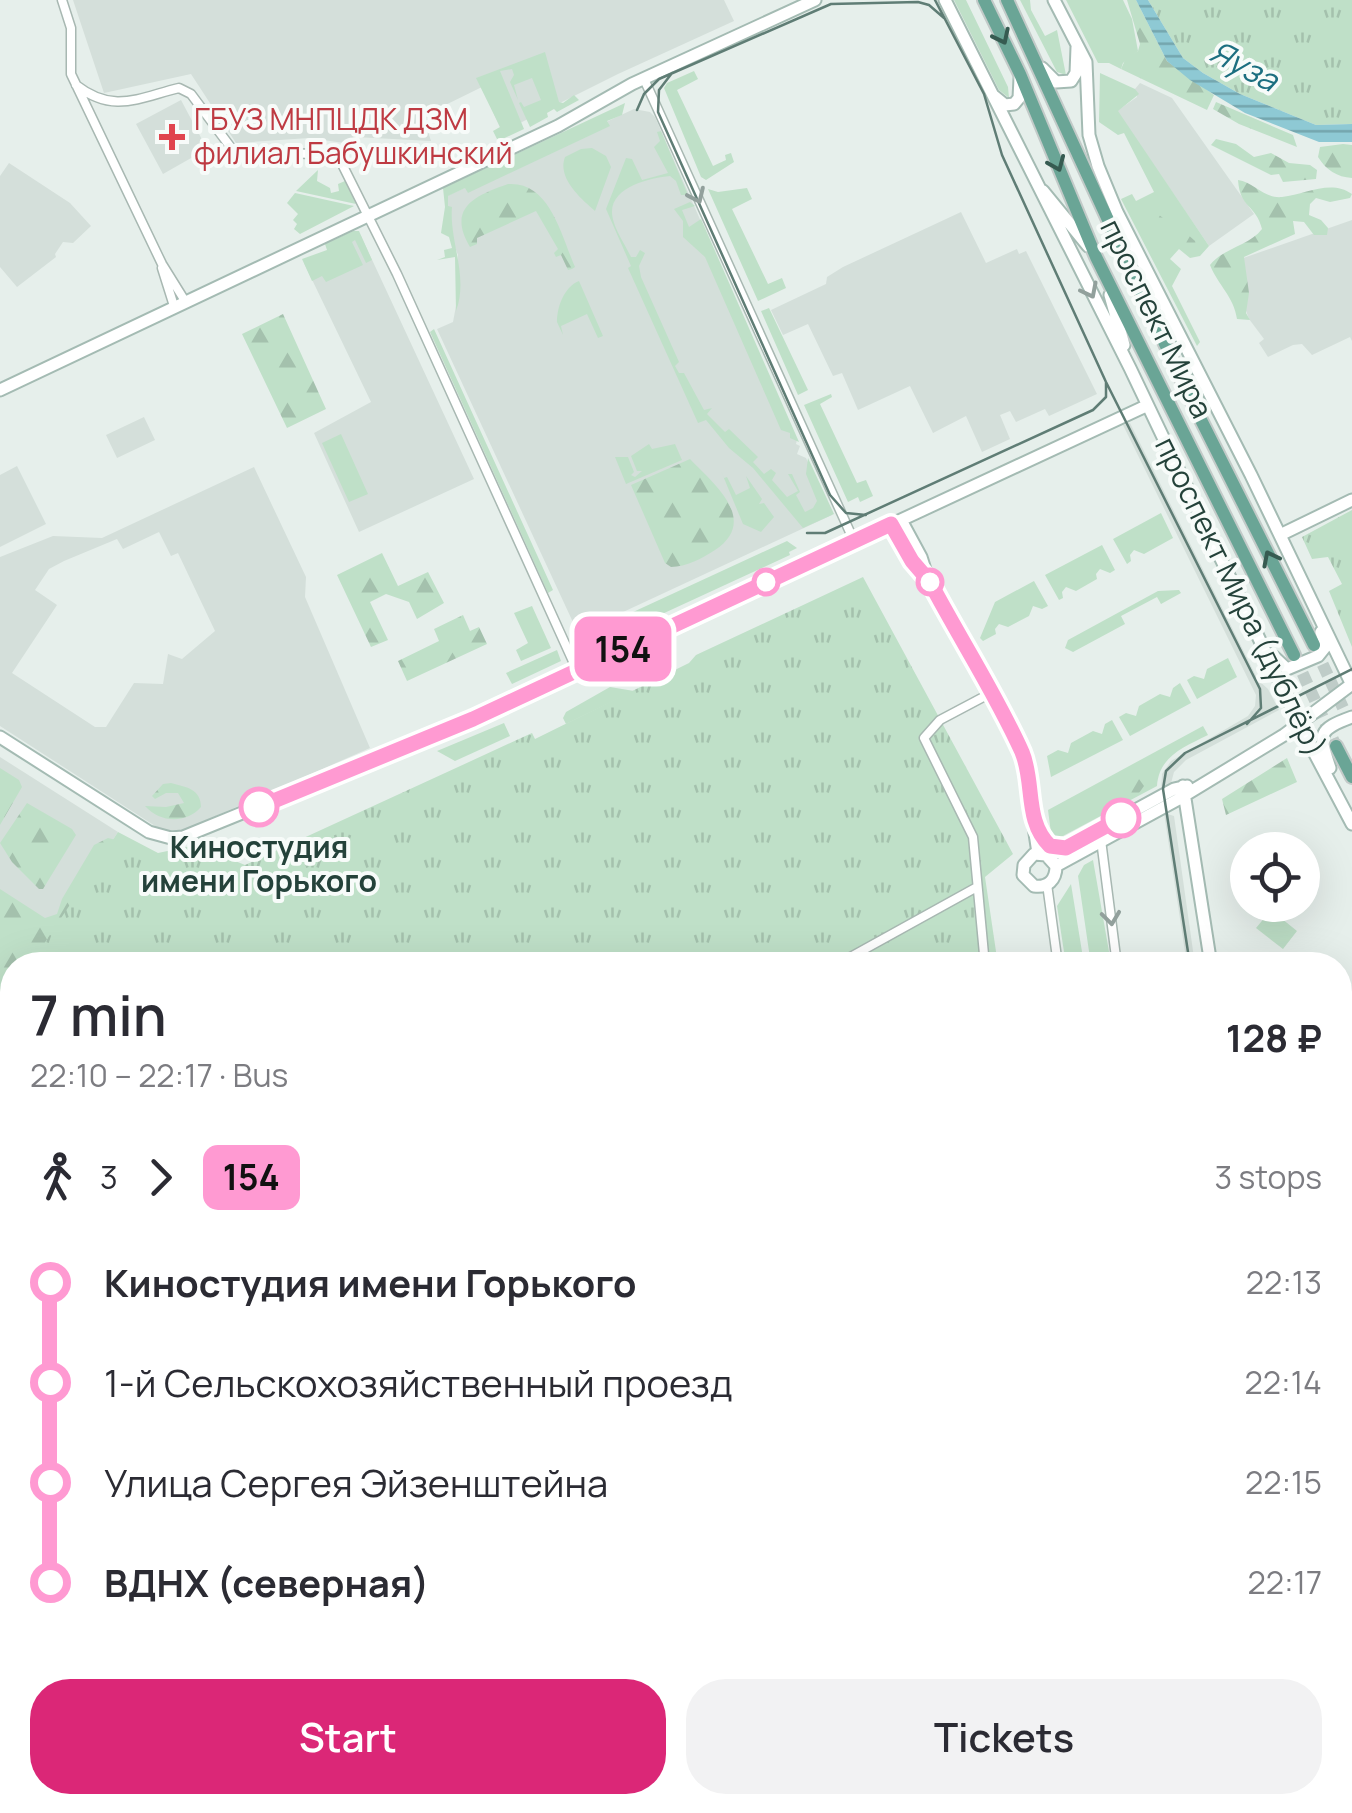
<!DOCTYPE html>
<meta charset="utf-8">
<style>
:root{--surface:#fff;--page:#f2f2f3;--text:#2b2b33;--muted:#7c7c81;--accent:#db2777}
body{margin:0;font-family:Manrope,sans-serif;background:var(--page);color:var(--text);height:100vh;display:flex;flex-direction:column;font-size:38px;white-space:nowrap}
*{box-sizing:border-box;margin:0}
p{font-size:32px;color:var(--muted)}
.icon{flex:none;width:55px;height:55px;fill:none;stroke:currentColor;stroke-width:2;stroke-linecap:round;stroke-linejoin:round}
.map{position:relative;flex:1;overflow:hidden}
.drawer{position:absolute;left:0px;top:952px;width:1352px;height:862px;display:flex;flex-direction:column;background:var(--surface);border-radius:40px 40px 0 0;box-shadow:0 10px 40px #0002}
.drawer>*{flex:none}
.badge{padding:0 20px;border-radius:15px;font-size:35px;line-height:65px}
.buttons{position:absolute;left:1230px;top:832px;display:grid;gap:20px}
.buttons a{display:grid;place-items:center;width:90px;height:90px;border-radius:50%;background:var(--surface);box-shadow:0 10px 40px #0002;font-size:50px}
.map>.badge{position:absolute;translate:-50% -50%;box-shadow:0 0 0 5px #fff}
.legs{display:flex;align-items:center;gap:15px;height:110px;padding:0 30px;font-size:32px}
.legs p{margin-inline-start:auto}
.head{display:flex;align-items:center;justify-content:space-between;height:170px;padding:0 30px}
h1{font-size:55px;font-weight:600;line-height:75px}
.button{display:flex;gap:20px;margin-top:auto;padding:20px 30px}
.button a{flex:1;height:115px;border-radius:40px;background:var(--accent);color:#fff;font-size:40px;font-weight:600;line-height:115px;text-align:center}
.button a+a{background:var(--page);color:var(--text)}
ul{padding:0 30px;list-style:none}
li{display:flex;align-items:center;gap:35px;height:100px;font-size:38px}
li i{display:grid;place-items:center;width:15px;height:100%;margin:0 12px;background:currentColor}
li i::after{content:'';width:25px;height:25px;margin:-12px;border:8px solid;border-radius:50%;background:var(--surface)}
li p{margin-inline-start:auto}
li:first-child i{background:linear-gradient(#0000 50%,currentColor 0)}
li:last-child i{background:linear-gradient(currentColor 50%,#0000 0)}
.map>svg:first-child{display:block}
.built{fill:#d4dfda;fill-rule:evenodd}
.grass{fill:#bfe0c8}
.forest{fill:url(#forest-firs)}
.park{fill:url(#park-tufts)}
.water{fill:url(#water-rules)}
.lines{fill:none;stroke-linecap:round;stroke-linejoin:round}
.primary-tunnel{stroke:#bfccc8;stroke-width:12;stroke-dasharray:12 6;stroke-linecap:butt}
.street-casing{stroke:#a8b8b2;stroke-width:11}
.secondary-casing{stroke:#a4bbb3;stroke-width:15}
.primary-casing{stroke:#c2cac8;stroke-width:16}
.street{stroke:#fff;stroke-width:8}
.secondary{stroke:#fff;stroke-width:11}
.primary{stroke:#6aa596;stroke-width:12}
.tram{stroke:#5f7d75;stroke-width:2.5}
.oneway{stroke:#365b51}
.oneway2{stroke:#92a09c}
.line-1-casing{stroke:#fff;stroke-width:22}
.line-1{stroke:#ff9ad2;stroke-width:15}
.health-dot{fill:#e0444e;stroke:#f7fbf9;stroke-width:4}
.stop-1-dot{fill:#fff;stroke:#ff9ad2;stroke-width:5}
.labels{text-anchor:middle;stroke-width:8;stroke-linejoin:round;paint-order:stroke}
.health-label{font-size:30px;fill:#be3a42;stroke:#f7fbf9;text-anchor:start}
.street-label{font-size:30px;fill:#24423a;stroke:#f7fbf9}
.stop-label{font-size:30px;font-weight:bold;fill:#24423a;stroke:#f7fbf9}
.water-label{font-size:32px;font-style:italic;fill:#1c6f80;stroke:#f7fbf9}
</style>
<div class="map">
<svg width="1352" height="1813" viewBox="0 0 1352 1813">
<defs>
<pattern id="forest-firs" width="22" height="20" patternUnits="userSpaceOnUse" patternTransform="scale(2.5)"><rect width="22" height="20" fill="#bfe0c8"/><path d="M5 1l3.5 6h-7zM16 11l3.5 6h-7z" fill="#a4c1ad"/></pattern>
<pattern id="park-tufts" width="24" height="20" patternUnits="userSpaceOnUse" patternTransform="scale(2.5)"><rect width="24" height="20" fill="#bfe0c8"/><path d="M3 7l-1-3M5 7V3M7 7l1-3M15 17l-1-3M17 17v-4M19 17l1-3" fill="none" stroke="#a4c1ad"/></pattern>
<pattern id="water-rules" width="6" height="5" patternUnits="userSpaceOnUse" patternTransform="scale(2.5)"><rect width="6" height="5" fill="#8ec9d4"/><path d="M0 2.5h6" fill="none" stroke="#74a5ad"/></pattern>
</defs>
<rect width="100%" height="100%" fill="#e6efeb"/>
<path class="built" d="M 73,0 L 724,0 L 734,21 L 618,74 L 502,132 L 482,87 L 423,116 L 431,141 L 355,137 L 344,143 L 309,138 L 236,143 L 191,74 L 104,93 Z
M 1140,83 L 1172,98 L 1254,214 L 1209,246 L 1117,111 L 1137,97 L 1135,89 Z
M 181,100 L 207,149 L 163,174 L 136,124 Z
M 634,109 L 650,112 L 655,117 L 797,440 L 796,444 L 800,446 L 797,454 L 806,458 L 832,515 L 578,633 L 437,329 L 453,322 L 456,306 L 458,255 L 448,229 L 447,196 Z
M 9,163 L 70,203 L 91,226 L 73,243 L 63,242 L 55,254 L 56,257 L 17,287 L 0,267 L 0,176 Z
M 961,212 L 986,263 L 1017,249 L 1019,254 L 1026,251 L 1097,394 L 1049,416 L 1045,409 L 1016,422 L 1010,411 L 1000,415 L 1010,439 L 982,452 L 966,416 L 933,433 L 910,386 L 858,410 L 842,373 L 833,376 L 808,324 L 783,335 L 771,310 L 826,284 L 827,277 L 843,267 Z
M 1352,220 L 1352,341 L 1350,337 L 1312,355 L 1302,344 L 1293,345 L 1268,357 L 1259,343 L 1264,339 L 1249,319 L 1229,263 Z
M 361,236 L 474,479 L 359,532 L 314,433 L 371,402 L 304,263 Z
M 144,417 L 155,440 L 117,458 L 106,435 Z
M 1130,423 L 1258,680 L 1268,689 L 1279,710 L 1186,760 L 1174,772 L 1170,787 L 1161,792 L 1162,774 L 1171,761 L 1248,716 L 1255,706 L 1256,695 L 1123,425 Z
M 17,466 L 46,524 L 0,547 L 0,475 Z
M 254,467 L 306,577 L 305,597 L 370,748 L 177,833 L 166,833 L 0,726 L 0,557 L 53,536 L 102,538 ZM 159,532 L 171,556 L 178,553 L 215,631 L 182,659 L 168,654 L 163,684 L 134,683 L 106,727 L 95,727 L 12,673 L 57,605 L 35,590 L 49,569 L 64,561 L 117,539 L 123,549 Z
M 0,757 L 118,832 L 30,965 L 0,966 Z
M 1164,813 L 1174,816 L 1195,965 L 1187,965 Z
M 801,1802 L 1055,1803 L 1039,1813 L 795,1813 Z"/>
<path class="grass" d="M 954,0 L 966,0 L 1008,87 L 1009,98 L 999,90 Z
M 1020,0 L 1030,0 L 1031,10 L 1045,36 L 1057,30 L 1066,75 L 1057,72 Z
M 1066,0 L 1123,0 L 1132,19 L 1138,51 L 1123,63 L 1121,69 L 1109,63 L 1098,63 Z
M 545,52 L 559,102 L 563,103 L 574,95 L 579,100 L 557,112 L 554,109 L 547,113 L 548,117 L 530,127 L 519,103 L 521,102 L 524,107 L 541,100 L 532,78 L 514,85 L 518,100 L 510,82 L 514,75 L 512,69 L 500,71 L 524,129 L 498,141 L 493,131 L 500,127 L 476,78 Z
M 694,71 L 698,79 L 677,90 L 713,166 L 726,160 L 725,155 L 731,153 L 734,162 L 706,180 L 701,177 L 664,88 L 667,83 Z
M 1100,73 L 1135,89 L 1139,94 L 1118,111 L 1209,246 L 1200,256 L 1190,258 L 1179,249 L 1170,259 L 1181,269 L 1172,286 L 1200,342 L 1197,346 L 1121,199 L 1132,194 L 1136,201 L 1154,192 L 1124,133 L 1118,135 L 1099,122 Z
M 625,103 L 622,115 L 607,121 L 610,126 L 472,191 L 468,193 L 465,188 L 448,196 L 448,206 L 452,207 C 449,240 469,277 456,311 L 455,257 L 437,260 L 445,257 L 444,250 L 452,248 L 449,237 L 441,233 L 445,207 L 443,188 Z
M 661,131 L 688,195 L 681,195 L 676,181 L 670,176 C 651,178 612,186 612,212 C 612,226 625,244 631,257 L 636,257 L 640,250 L 645,253 L 639,266 L 641,277 L 679,362 L 675,366 L 679,373 L 684,373 L 704,410 L 712,408 L 707,414 L 725,432 L 729,429 L 758,457 L 753,462 L 764,474 L 771,469 L 776,473 L 772,480 L 787,497 L 798,491 L 788,474 L 792,474 L 800,492 L 796,495 L 805,512 L 813,508 L 817,501 L 806,474 L 808,458 L 834,514 L 803,528 L 753,468 L 729,448 L 706,420 L 698,423 L 628,268 L 631,266 L 606,209 L 626,158 L 632,159 L 642,180 L 668,173 L 654,147 L 660,141 L 657,132 Z
M 592,148 L 606,156 L 611,167 L 595,211 C 580,198 557,178 565,157 L 581,149 Z
M 318,170 L 317,181 L 330,188 L 331,193 L 339,191 L 338,184 L 345,181 L 356,204 L 296,191 Z
M 747,188 L 752,199 L 732,209 L 768,284 L 782,278 L 786,288 L 758,301 L 708,189 L 718,192 Z
M 295,193 L 354,206 L 300,234 L 294,229 L 297,224 L 293,220 L 298,214 L 287,203 Z
M 690,202 L 695,206 L 682,210 L 689,227 L 701,219 L 799,442 L 790,438 L 790,433 L 781,430 L 705,257 L 683,237 L 683,221 L 674,209 Z
M 353,231 L 359,231 L 372,260 L 366,263 L 355,240 L 352,242 L 363,265 L 326,282 L 322,276 L 312,281 L 302,259 L 327,250 L 325,244 Z
M 579,281 L 603,336 L 598,338 L 587,314 L 561,326 L 563,335 L 557,322 C 557,307 564,287 579,281 Z
M 769,308 L 808,390 L 798,395 L 761,311 Z
M 434,329 L 553,590 L 548,593 L 430,332 Z
M 831,394 L 832,397 L 820,404 L 857,483 L 866,480 L 873,496 L 860,502 L 858,497 L 848,502 L 804,405 Z
M 341,434 L 368,494 L 349,502 L 322,443 Z
M 649,444 L 652,449 L 675,444 L 682,460 L 626,484 L 615,457 L 628,457 L 634,472 L 631,475 L 635,477 L 642,471 L 637,471 L 631,456 Z
M 721,471 L 724,478 L 727,477 L 736,495 L 750,488 L 746,476 L 762,499 L 759,504 L 764,503 L 774,517 L 761,532 L 743,524 Z
M 1161,513 L 1173,538 L 1144,554 L 1134,550 L 1130,555 L 1131,561 L 1127,564 L 1113,539 Z
M 787,541 L 797,548 L 789,552 L 790,555 L 584,650 L 579,637 Z
M 1102,545 L 1115,570 L 1110,573 L 1100,569 L 1096,574 L 1097,579 L 1076,591 L 1066,587 L 1062,592 L 1063,598 L 1059,600 L 1045,575 Z
M 1034,581 L 1048,606 L 1042,609 L 1033,606 L 1029,616 L 1008,627 L 999,624 L 995,629 L 996,634 L 983,641 L 980,638 L 995,602 Z
M 1179,590 L 1181,593 L 1161,604 L 1157,597 L 1121,616 L 1125,624 L 1073,652 L 1065,648 L 1068,640 L 1158,591 Z
M 532,606 L 551,648 L 521,661 L 516,650 L 528,643 L 514,613 Z
M 557,650 L 561,661 L 512,684 L 506,673 Z
M 1228,658 L 1237,677 L 1197,699 L 1187,680 L 1194,676 L 1204,679 L 1207,669 Z
M 1180,683 L 1191,703 L 1130,736 L 1119,717 L 1126,713 L 1136,716 L 1139,706 L 1160,694 L 1170,697 L 1173,688 Z
M 610,687 L 634,691 L 566,724 L 563,718 L 566,712 Z
M 1112,720 L 1123,740 L 1051,777 L 1047,756 L 1058,750 L 1068,753 L 1071,743 L 1093,731 L 1102,734 L 1105,724 Z
M 504,723 L 510,736 L 455,761 L 437,751 Z
M 1203,726 L 1208,735 C 1184,747 1159,756 1157,786 L 1063,836 L 1057,838 L 1051,833 L 1048,810 Z
M 1093,860 L 1111,963 L 1091,965 L 1078,876 L 1084,865 Z
M 1071,884 L 1084,964 L 1066,965 L 1057,906 Z
M 1271,910 L 1297,931 L 1283,949 L 1256,928 Z"/>
<path class="forest" d="M 1127,0 L 1136,0 L 1167,61 L 1214,95 L 1207,110 L 1121,69 L 1126,58 L 1138,51 L 1140,44 Z
M 1216,102 L 1293,135 L 1297,147 L 1239,124 L 1213,109 Z
M 1216,139 L 1236,144 L 1254,157 L 1271,153 L 1289,163 L 1310,165 L 1317,170 L 1316,179 L 1283,182 L 1279,174 L 1271,175 L 1211,145 Z
M 1343,144 L 1352,145 L 1352,178 C 1337,177 1326,170 1318,157 L 1320,147 Z
M 1238,180 C 1254,182 1264,199 1282,197 C 1306,194 1331,179 1352,194 L 1350,198 L 1330,202 L 1316,198 L 1310,204 L 1309,215 L 1321,220 L 1328,228 L 1327,235 L 1314,235 L 1304,222 L 1293,221 L 1295,234 L 1244,257 L 1249,293 L 1246,313 L 1250,320 L 1237,319 C 1234,297 1218,285 1210,265 C 1223,248 1249,246 1262,229 C 1256,204 1240,209 1238,180 Z
M 508,184 C 550,181 561,235 575,267 L 572,269 L 568,270 L 561,255 L 556,257 L 554,253 L 558,249 L 536,211 L 477,238 L 477,244 L 470,247 C 447,208 474,196 508,184 Z
M 1154,211 L 1172,225 L 1177,218 L 1186,218 L 1186,233 L 1195,241 L 1197,249 L 1186,251 L 1176,239 L 1168,240 C 1157,231 1149,228 1148,214 Z
M 283,314 L 326,409 L 287,428 L 242,334 Z
M 690,459 C 713,483 760,520 715,550 C 703,558 686,567 671,567 L 665,563 L 631,485 Z
M 382,553 L 398,586 L 428,572 L 444,603 L 417,619 L 409,602 L 386,594 L 370,602 L 388,640 L 371,647 L 337,575 Z
M 463,615 L 470,631 L 479,627 L 487,644 L 407,681 L 398,661 L 439,641 L 434,629 Z
M 1287,758 L 1297,782 L 1226,815 L 1222,799 Z
M 0,768 L 19,780 L 22,787 L 0,825 Z
M 1123,771 L 1134,772 L 1144,786 L 1139,793 L 1116,801 L 1110,793 L 1113,781 Z
M 171,783 C 186,787 201,789 201,807 C 186,824 160,823 145,806 L 166,807 L 184,803 L 178,793 L 166,793 L 155,799 L 152,796 L 163,784 Z
M 27,803 L 72,829 L 76,835 L 43,889 L 39,889 L 12,862 L 0,843 Z
M 108,838 L 116,840 L 42,965 L 12,965 L 12,991 L 0,981 L 0,889 L 45,918 L 57,914 L 62,899 L 94,845 Z
M 1110,1802 L 1289,1802 L 1297,1804 L 1290,1813 L 1087,1813 Z"/>
<path class="park" d="M 1148,0 L 1352,0 L 1352,124 L 1316,125 L 1240,94 L 1203,73 L 1183,58 Z
M 1352,510 L 1352,647 L 1329,591 L 1342,584 L 1328,557 L 1312,559 L 1302,537 Z
M 863,577 L 1013,854 L 985,877 L 998,965 L 30,965 L 118,832 L 158,853 L 196,845 L 245,865 L 532,733 L 535,739 L 689,663 L 696,655 Z
M 0,966 L 12,974 L 12,1802 L 801,1803 L 795,1813 L 0,1813 Z
M 1352,1361 L 1352,1575 L 1340,1578 L 1340,1369 L 1346,1362 Z"/>
<path class="water" d="M 1136,0 L 1148,0 L 1183,58 L 1203,73 L 1240,94 L 1316,125 L 1352,124 L 1352,142 L 1319,142 L 1245,113 L 1190,80 L 1167,61 Z"/>
<g class="lines">
<path class="primary-tunnel" d="M 1315,648 L 1352,727
M 1295,657 L 1336,746"/>
<g class="street-casing">
<path id="street" d="M 62,0 L 71,28 L 71,74 L 162,264 L 185,301
M 644,79 L 854,541
M 76,85 C 113,114 138,98 179,88 L 191,94 L 235,153 C 268,160 314,144 342,164 L 397,274 L 577,670
M 162,268 L 174,306
M 1101,840 L 1117,965
M 1047,884 L 1058,965
M 836,965 L 977,887
M 985,965 L 973,837 L 924,738 L 940,720 L 991,693
M 0,1084 L 12,1083
M 1340,1201 L 1352,1200
M 1340,1332 L 1352,1331
M 1340,1440 L 1352,1449
M 461,1813 L 468,1802"/>
</g>
<g class="secondary-casing">
<path id="secondary" d="M 945,0 L 1130,368 L 1306,737 L 1352,824
M 1054,0 L 1086,62 L 1089,135 L 1098,166 L 1117,212 L 1251,475 L 1352,685
M 1042,68 L 1056,82 L 1071,81 L 1076,73 L 1077,47
M 994,96 L 1005,105 L 1014,104 L 1019,98 L 1020,78
M 1043,191 L 1088,246
M 1110,295 L 1124,345
M 0,390 L 558,126 L 632,84 L 815,0
M 901,520 L 921,557 L 928,579 L 1023,755 L 1038,853
M 891,524 L 912,561 L 926,576
M 1280,535 L 1352,500
M 1273,656 L 1287,669 L 1318,656 L 1326,646 L 1321,632
M 0,737 L 149,832 L 171,838 L 183,837 L 473,719 L 1146,406
M 1330,768 C 1319,735 1316,730 1352,717
M 1183,786 L 1211,965
M 1049,857 L 1174,789 L 1187,786
M 1056,866 L 1046,855 L 1034,854 L 1024,865 L 1023,875 L 1034,886 C 1048,888 1056,880 1056,866 L 1177,800 L 1284,735 L 1352,684
M 1340,1710 L 1352,1732
M 1340,1732 L 1352,1752
M 1340,1766 L 1352,1767
M 1340,1774 L 1352,1776
M 1060,1813 L 1082,1802"/>
</g>
<g class="primary-casing">
<path id="primary" d="M 984,0 L 1020,74 L 1096,257 L 1294,655
M 1007,0 L 1188,394 L 1314,645
M 1336,746 L 1352,777"/>
</g>
<use href="#street" class="street"/>
<use href="#secondary" class="secondary"/>
<use href="#primary" class="primary"/>
<path class="tram" d="M 935,0 L 984,94 L 1002,155 L 1106,382 L 1260,689 L 1261,708 L 1247,724
M 672,73 L 659,90 L 658,112 L 830,495 L 846,513 L 866,515
M 637,110 L 644,94 L 659,79 L 831,4 L 918,2 L 929,5 L 944,18
M 807,533 L 825,533 L 1093,410 L 1106,397 L 1106,382
M 1190,965 L 1163,789 L 1166,771 L 1185,753 L 1352,669
M 1303,1813 L 1311,1802"/>
</g>
<defs><path id="oneway-chevron" d="M-2-3.5L2.5 0L-2 3.5" fill="none" stroke-width="1.6" stroke-linecap="round" stroke-linejoin="round" transform="scale(2.5)"/></defs>
<g class="oneway">
<use href="#oneway-chevron" transform="translate(1002 37) rotate(64)"/>
<use href="#oneway-chevron" transform="translate(1057 164) rotate(67)"/>
<use href="#oneway-chevron" transform="translate(1270 558) rotate(-117)"/>
</g>
<g class="oneway2">
<use href="#oneway-chevron" transform="translate(697 196) rotate(65)"/>
<use href="#oneway-chevron" transform="translate(1090 291) rotate(63)"/>
<use href="#oneway-chevron" transform="translate(1111 918) rotate(83)"/>
</g>
<g class="lines">
<g class="line-1-casing">
<path id="line-1" d="M 259,807 L 473,719 L 891,524 L 912,561 L 930,582 C 960,639 996,694 1022,752 C 1035,783 1024,821 1050,846 L 1066,848 L 1121,818"/>
</g>
<use href="#line-1" class="line-1"/>
</g>
<path class="health-dot" d="M167 122h10v10h10v10h-10v10h-10v-10h-10v-10h10z"/>
<g class="stop-1-dot">
<circle cx="766" cy="582" r="12"/>
<circle cx="930" cy="582" r="12"/>
<circle cx="259" cy="807" r="18"/>
<circle cx="1121" cy="818" r="18"/>
</g>
<g class="labels">
<g class="health-label">
<text x="194" y="130">ГБУЗ МНПЦДК ДЗМ<tspan x="194" dy="34">филиал Бабушкинский</tspan></text>
</g>
<g class="street-label">
<text transform="translate(1156 319) rotate(64)" y="10">проспект Мира</text>
<text transform="translate(1240 597) rotate(64)" y="10">проспект Мира (дублёр)</text>
</g>
<g class="stop-label">
<text x="259" y="858">Киностудия<tspan x="259" dy="34">имени Горького</tspan></text>
</g>
<g class="water-label">
<text transform="translate(1244 66) rotate(28)" y="11">Яуза</text>
</g>
</g>
</svg>
<div class="buttons">
<a><svg class="icon" aria-label="locate" viewBox="0 0 24 24"><circle cx="12" cy="12" r="6"/><path d="M12 2v4M12 18v4M2 12h4M18 12h4"/></svg></a>
</div>
<b class="badge" style="left:623px;top:649px;background:#ff9ad2;color:#111">154</b>
<section class="drawer">
<div class="head"><div><h1>7 min</h1><p>22:10 – 22:17 · Bus</p></div><b>128 ₽</b></div>
<div class="legs"><svg class="icon" aria-label="walk" viewBox="0 0 24 24"><circle cx="13" cy="4" r="2"/><path d="M13 8l-2 6 4 7M11 14l-3 7M7 12l3-4h3l4 4"/></svg>3<svg class="icon" aria-label="forward" viewBox="0 0 24 24"><path d="M9 5l7 7-7 7"/></svg><b class="badge" style="background:#ff9ad2;color:#111">154</b><p>3 stops</p></div>
<ul>
<li><i style="color:#ff9ad2"></i><b>Киностудия имени Горького</b><p>22:13</p></li>
<li><i style="color:#ff9ad2"></i><span>1-й Сельскохозяйственный проезд</span><p>22:14</p></li>
<li><i style="color:#ff9ad2"></i><span>Улица Сергея Эйзенштейна</span><p>22:15</p></li>
<li><i style="color:#ff9ad2"></i><b>ВДНХ (северная)</b><p>22:17</p></li>
</ul>
<div class="button"><a>Start</a><a>Tickets</a></div>
</section>
</div>
